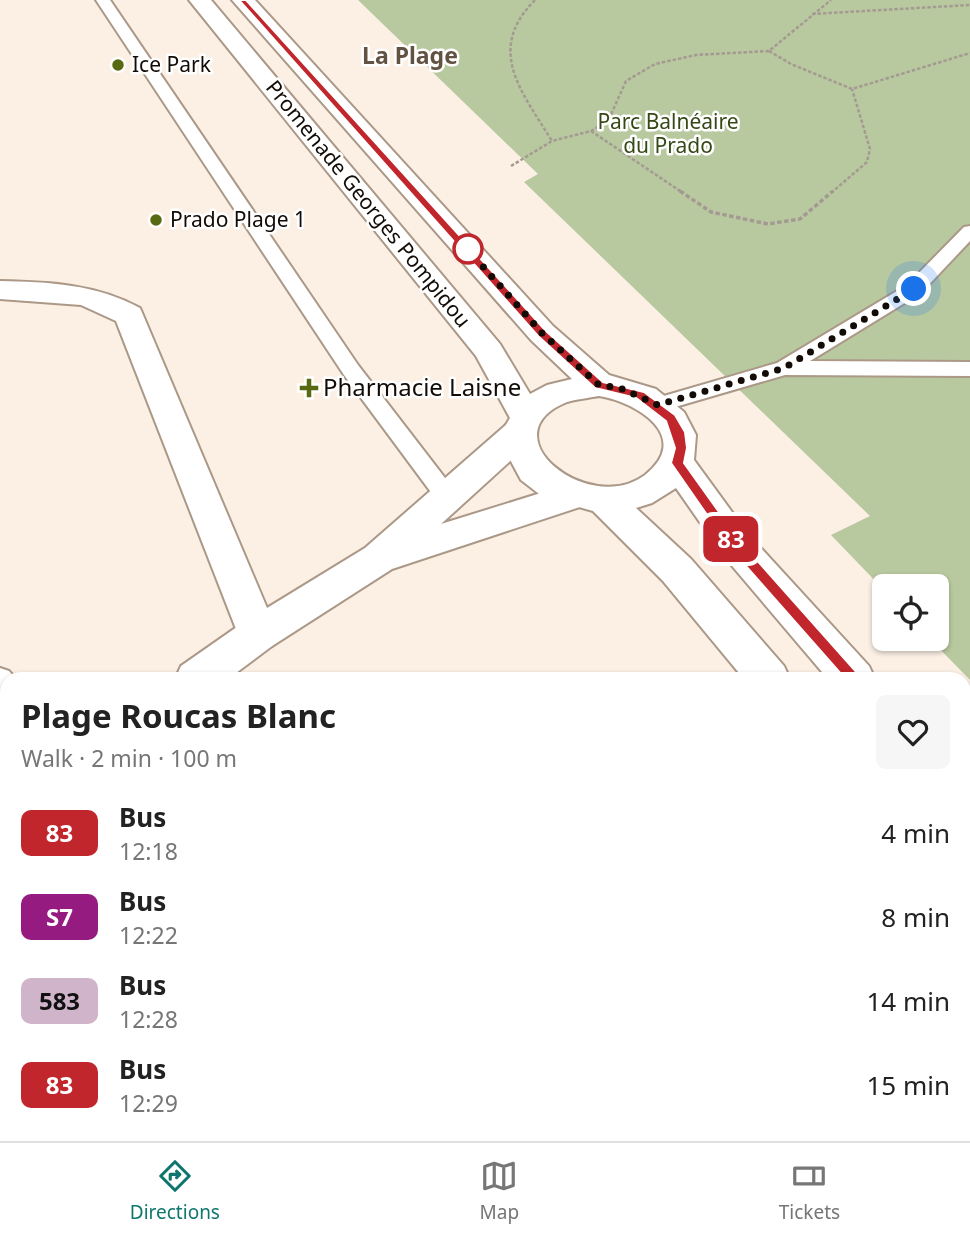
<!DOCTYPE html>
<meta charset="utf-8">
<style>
:root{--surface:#fff;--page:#f6f6f6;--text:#222;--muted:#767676;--line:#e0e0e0;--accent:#0f766e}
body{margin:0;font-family:"Noto Sans",sans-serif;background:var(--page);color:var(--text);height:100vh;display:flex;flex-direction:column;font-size:26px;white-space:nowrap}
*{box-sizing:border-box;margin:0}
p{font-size:23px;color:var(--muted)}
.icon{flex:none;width:38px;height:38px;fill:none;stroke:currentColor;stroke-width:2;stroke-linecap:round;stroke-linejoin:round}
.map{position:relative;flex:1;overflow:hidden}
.drawer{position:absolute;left:0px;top:672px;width:971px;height:469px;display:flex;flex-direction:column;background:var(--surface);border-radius:21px 21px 0 0;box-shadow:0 2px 5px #0004}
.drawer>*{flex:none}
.badge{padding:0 14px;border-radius:10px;font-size:24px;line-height:46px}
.buttons{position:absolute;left:872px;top:574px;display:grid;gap:14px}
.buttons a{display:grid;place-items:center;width:77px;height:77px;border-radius:10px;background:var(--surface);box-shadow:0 2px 5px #0004;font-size:35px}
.you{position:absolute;width:35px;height:35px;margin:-18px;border:5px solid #fff;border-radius:50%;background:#1a73e8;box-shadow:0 0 0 10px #1a73e833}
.map>.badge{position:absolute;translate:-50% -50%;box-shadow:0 0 0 4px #fff}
.round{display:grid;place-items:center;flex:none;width:74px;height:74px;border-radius:10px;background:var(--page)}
.summary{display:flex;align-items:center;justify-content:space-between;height:119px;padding:0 21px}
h1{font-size:33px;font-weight:700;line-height:52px}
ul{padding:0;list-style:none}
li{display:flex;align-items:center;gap:21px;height:84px;padding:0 21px}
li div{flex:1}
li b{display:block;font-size:26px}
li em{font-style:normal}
li .badge{min-width:77px;font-weight:700;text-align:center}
.tabs{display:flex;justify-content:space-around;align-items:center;height:98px;border-top:2px solid var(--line);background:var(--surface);font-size:19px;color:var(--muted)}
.tabs a{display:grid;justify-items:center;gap:4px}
.tabs .current{color:var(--accent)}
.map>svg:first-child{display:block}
.green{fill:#b8c9a0}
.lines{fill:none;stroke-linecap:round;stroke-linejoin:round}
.service-casing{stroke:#ab9887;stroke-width:4}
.minor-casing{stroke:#ab9887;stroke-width:4}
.tertiary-casing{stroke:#ab9887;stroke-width:4}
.secondary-casing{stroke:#ab9887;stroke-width:4}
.path-far3{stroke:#a49a91;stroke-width:2.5;stroke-dasharray:3.5 2;stroke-linecap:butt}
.path-far2{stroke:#a49a91;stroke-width:3.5;stroke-dasharray:4.5 2.5;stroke-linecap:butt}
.path-far1{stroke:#a49a91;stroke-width:4.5;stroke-dasharray:5 3.5;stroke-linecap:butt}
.path{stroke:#a49a91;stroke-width:5;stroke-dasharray:7 4.5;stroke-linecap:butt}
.service{fill:#fff;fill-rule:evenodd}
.minor{fill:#fff;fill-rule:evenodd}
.tertiary{fill:#fff;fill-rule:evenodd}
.secondary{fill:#fff;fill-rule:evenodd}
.line{fill:#c0262c;stroke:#fff;stroke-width:2}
.walk{stroke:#120b06;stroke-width:7;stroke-dasharray:0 12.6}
.poi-dot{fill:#596912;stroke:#fff;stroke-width:2.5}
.stop-dot{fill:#fff;stroke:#c0262c;stroke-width:3.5}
.labels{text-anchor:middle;stroke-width:5;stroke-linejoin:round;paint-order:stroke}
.far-poi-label{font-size:21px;fill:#120b06;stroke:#fff;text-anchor:start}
.far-park-label{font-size:21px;fill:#364816;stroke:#fff}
.far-street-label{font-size:21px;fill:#120b06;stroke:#fff}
.far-quarter-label{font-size:23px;font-weight:bold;fill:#625242;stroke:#fff}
.poi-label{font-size:24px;fill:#120b06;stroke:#fff;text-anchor:start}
</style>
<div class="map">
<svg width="970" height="1141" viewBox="0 0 970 1141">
<rect width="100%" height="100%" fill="#fcf0e5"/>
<path class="green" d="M 358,0 L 970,0 L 970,680 L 930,639 L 936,639 L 936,586 L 884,586 L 884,590 L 831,535 L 870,516 L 524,182 L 538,174 Z"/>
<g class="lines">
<g class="service-casing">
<path id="service" d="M 96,0 L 110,0 L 358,365 L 455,491 L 459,497 L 455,503 L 447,506 L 439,503 L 344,375 Z
M 970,226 L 970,241 L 921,293 L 810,361 L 970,362 L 970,376 L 785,375 L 658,412 L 650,410 L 647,405 L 650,400 L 777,363 L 907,285 L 964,227 Z
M 0,668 L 9,671 L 16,679 L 7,679 L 7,700 L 0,697 Z"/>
</g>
<g class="minor-casing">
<path id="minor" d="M 0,281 C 49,282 96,284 140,308 L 278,634 L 272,646 L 258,651 L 244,646 L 238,634 L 116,321 L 81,305 L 0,299 Z
M 7,1124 L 7,1134 L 59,1134 L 56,1141 L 0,1141 Z"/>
</g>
<g class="tertiary-casing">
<path id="tertiary" d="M 519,421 L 531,424 L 536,433 L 531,442 L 441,524 L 576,482 L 589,486 L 594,495 L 589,504 L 392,569 L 272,646 L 228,679 L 175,679 L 181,666 L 244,622 L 365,548 L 507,424 Z
M 7,808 L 7,855 L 0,858 L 0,811 Z"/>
</g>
<g class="secondary-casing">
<path id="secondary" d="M 189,0 L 211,0 L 500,344 L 530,394 L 547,385 L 572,379 L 531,340 L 232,0 L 255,0 L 553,326 L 609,375 L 656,389 L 684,412 L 696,435 L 694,460 L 748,534 L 869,666 L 875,679 L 828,679 L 722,554 L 676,488 L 652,503 L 636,508 L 691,559 L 784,666 L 790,679 L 744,679 L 663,581 L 593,511 L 543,497 L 521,480 L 505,450 L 504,428 L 510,418 L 476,356 ZM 599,396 C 637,402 693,437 645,475 C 589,517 486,435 567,402 C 577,399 589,398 599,396 Z
M 964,783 L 970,785 L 970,832 L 964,830 Z
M 964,887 L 970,889 L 970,942 L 964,940 Z"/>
</g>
<path class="path-far3" d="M 535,0 C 485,50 522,92 552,141
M 812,14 L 970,5
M 769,51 L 791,64 L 852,89 L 970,53
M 591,131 L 683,193
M 511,166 L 552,141 L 591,131 L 608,121 L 626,81 L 655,64 L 696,55 L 769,51 L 831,0
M 831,193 L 867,162 L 870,149 L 852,89"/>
<path class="path-far2" d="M 680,191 L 711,212 L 768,224 L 800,219 L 833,191"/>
<path class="path-far1" d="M 964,743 L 968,747"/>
<path class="path" d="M 967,746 L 970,749"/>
<use href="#service" class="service"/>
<use href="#minor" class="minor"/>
<use href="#tertiary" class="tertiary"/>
<use href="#secondary" class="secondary"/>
</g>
<path class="line" d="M 239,0 L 246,0 L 546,331 L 603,382 L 644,392 L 675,415 L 685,432 L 687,448 L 684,463 L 739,540 L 859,675 L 859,683 L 849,683 L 730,548 L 671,463 L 675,448 L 666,421 L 636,398 L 595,388 L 538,336 Z"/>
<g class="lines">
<path class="walk" d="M 468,249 L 463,244 L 542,333 L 599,385 L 620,388 L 658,405 L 784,368 L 914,289"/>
</g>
<g class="poi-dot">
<circle cx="118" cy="65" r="7"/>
<circle cx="156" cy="220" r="7"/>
<path d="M305.5 377.5h7v7h7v7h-7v7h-7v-7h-7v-7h7z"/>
</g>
<circle class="stop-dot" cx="468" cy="249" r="14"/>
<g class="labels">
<g class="far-poi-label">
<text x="132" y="72">Ice Park</text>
<text x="170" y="227">Prado Plage 1</text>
</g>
<g class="far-park-label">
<text x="668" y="129">Parc Balnéaire<tspan x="668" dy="24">du Prado</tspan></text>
</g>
<g class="far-street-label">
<text transform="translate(368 204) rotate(51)" y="7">Promenade Georges Pompidou</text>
</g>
<g class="far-quarter-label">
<text x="410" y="64">La Plage</text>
</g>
<g class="poi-label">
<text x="323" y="396">Pharmacie Laisne</text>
</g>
</g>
</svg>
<div class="buttons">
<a><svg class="icon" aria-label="locate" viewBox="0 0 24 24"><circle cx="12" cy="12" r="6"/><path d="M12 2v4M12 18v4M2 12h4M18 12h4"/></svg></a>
</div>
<div class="you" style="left:914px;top:289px"></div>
<b class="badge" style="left:731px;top:539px;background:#c0262c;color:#fff">83</b>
<section class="drawer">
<div class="summary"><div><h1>Plage Roucas Blanc</h1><p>Walk · 2 min · 100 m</p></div><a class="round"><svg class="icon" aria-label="heart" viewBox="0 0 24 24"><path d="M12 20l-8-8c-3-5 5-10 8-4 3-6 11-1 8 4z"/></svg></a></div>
<ul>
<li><span class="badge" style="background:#c0262c;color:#fff">83</span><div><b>Bus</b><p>12:18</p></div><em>4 min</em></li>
<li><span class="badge" style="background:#951b81;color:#fff">S7</span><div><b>Bus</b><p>12:22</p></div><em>8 min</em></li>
<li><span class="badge" style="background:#d0b4ca;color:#111">583</span><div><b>Bus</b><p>12:28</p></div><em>14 min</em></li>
<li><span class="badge" style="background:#c0262c;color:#fff">83</span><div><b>Bus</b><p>12:29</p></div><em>15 min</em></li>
</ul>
</section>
</div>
<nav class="tabs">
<a class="current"><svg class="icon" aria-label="directions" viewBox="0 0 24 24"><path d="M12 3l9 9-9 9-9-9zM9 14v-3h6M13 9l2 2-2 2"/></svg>Directions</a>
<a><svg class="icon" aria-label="map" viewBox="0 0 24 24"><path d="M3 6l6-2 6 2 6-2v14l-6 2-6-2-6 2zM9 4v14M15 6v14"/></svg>Map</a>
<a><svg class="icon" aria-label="tickets" viewBox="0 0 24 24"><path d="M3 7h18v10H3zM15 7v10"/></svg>Tickets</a>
</nav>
